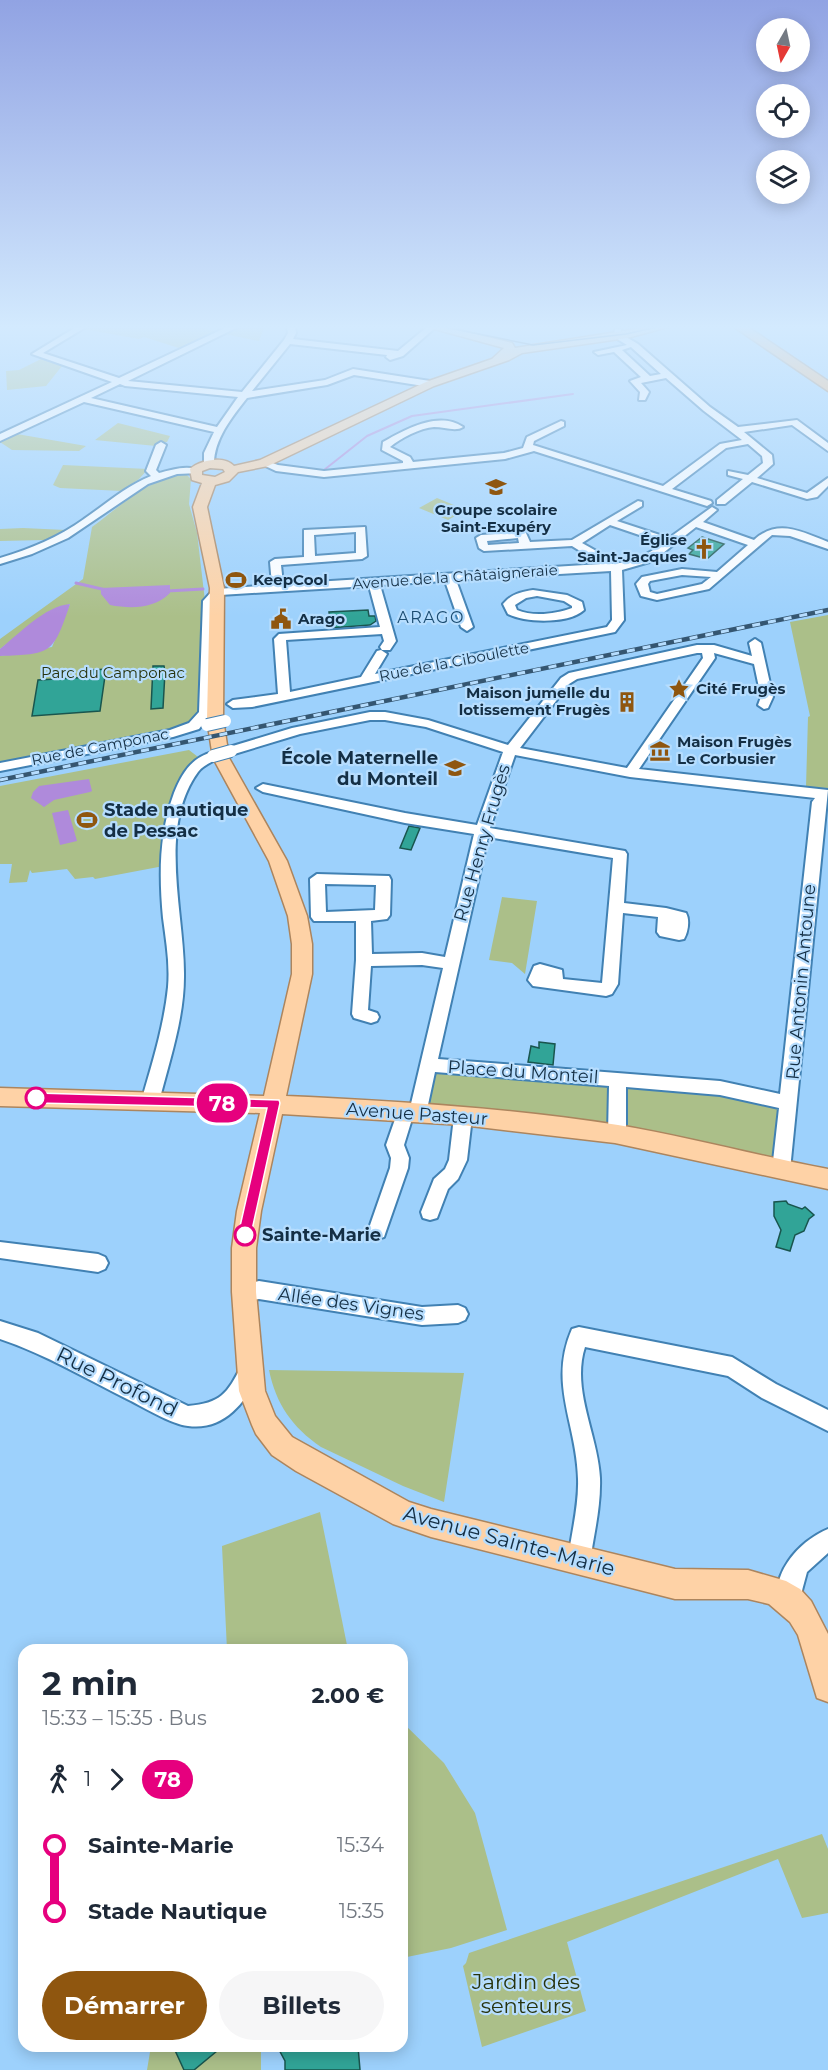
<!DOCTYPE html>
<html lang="fr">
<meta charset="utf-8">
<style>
:root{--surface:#fff;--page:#f6f6f7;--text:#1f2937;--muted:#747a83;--accent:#8f560f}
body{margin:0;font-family:Montserrat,sans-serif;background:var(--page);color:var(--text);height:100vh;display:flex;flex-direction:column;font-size:22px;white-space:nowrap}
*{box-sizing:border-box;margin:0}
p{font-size:20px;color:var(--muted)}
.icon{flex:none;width:33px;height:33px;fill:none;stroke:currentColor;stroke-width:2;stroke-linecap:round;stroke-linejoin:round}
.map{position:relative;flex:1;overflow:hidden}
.side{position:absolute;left:18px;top:1644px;width:390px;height:408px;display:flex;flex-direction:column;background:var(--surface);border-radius:18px;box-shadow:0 3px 15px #0003}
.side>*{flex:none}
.badge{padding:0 12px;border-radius:20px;font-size:21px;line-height:39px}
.needle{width:39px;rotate:189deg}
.buttons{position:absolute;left:756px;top:18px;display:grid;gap:12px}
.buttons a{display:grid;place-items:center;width:54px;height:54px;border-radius:50%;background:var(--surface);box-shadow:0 3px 15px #0003;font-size:30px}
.map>.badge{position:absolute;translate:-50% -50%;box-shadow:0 0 0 3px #fff}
.legs{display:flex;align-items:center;gap:9px;height:66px;padding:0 24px;font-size:20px}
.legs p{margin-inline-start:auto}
.summary{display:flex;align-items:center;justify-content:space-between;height:102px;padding:0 24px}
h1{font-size:33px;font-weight:700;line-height:45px}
.cta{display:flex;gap:12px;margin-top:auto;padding:12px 24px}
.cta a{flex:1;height:69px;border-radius:36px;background:var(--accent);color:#fff;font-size:24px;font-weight:700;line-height:69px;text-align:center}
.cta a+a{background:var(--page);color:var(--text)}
ul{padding:0 24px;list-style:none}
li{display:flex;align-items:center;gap:21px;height:66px;font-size:22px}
li i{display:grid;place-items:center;width:9px;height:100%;margin:0 8px;background:currentColor}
li i::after{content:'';width:15px;height:15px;margin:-8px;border:4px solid;border-radius:50%;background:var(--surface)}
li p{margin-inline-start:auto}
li:first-child i{background:linear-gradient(#0000 50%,currentColor 0)}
li:last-child i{background:linear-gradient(currentColor 50%,#0000 0)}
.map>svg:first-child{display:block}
.green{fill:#abbf89}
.water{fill:#af8adb}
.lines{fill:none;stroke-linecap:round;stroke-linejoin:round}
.stream-far1{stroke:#af8adb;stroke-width:2}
.stream{stroke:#af8adb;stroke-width:3}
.building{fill:#31a497;stroke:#19554e;stroke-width:1.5}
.minor-casing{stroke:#4181b3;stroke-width:4}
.major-casing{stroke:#ac855e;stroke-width:3}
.highway-casing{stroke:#ac855e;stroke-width:3}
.minor{fill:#fff;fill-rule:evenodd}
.major{fill:#fed2a6;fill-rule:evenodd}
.highway{fill:#feb46b;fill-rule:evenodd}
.tram{stroke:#355671;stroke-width:1.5}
.rail-casing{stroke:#355671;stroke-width:4.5}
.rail{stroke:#b6ddfe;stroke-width:3;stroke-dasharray:8;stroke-linecap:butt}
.minor-bridge-casing{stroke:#4181b3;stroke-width:14;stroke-linecap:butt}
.minor-bridge{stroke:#fff;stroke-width:12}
.line-1{fill:#e6007e;stroke:#fff;stroke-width:1.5}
.stop-1-dot{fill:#fff;stroke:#e6007e;stroke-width:3}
.labels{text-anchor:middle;stroke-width:4.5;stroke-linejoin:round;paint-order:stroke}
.far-poi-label{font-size:15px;font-weight:bold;fill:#142f45;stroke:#b6ddfe;text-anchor:start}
.far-street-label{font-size:15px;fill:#142f45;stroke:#b6ddfe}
.far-park-label{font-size:15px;fill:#27330d;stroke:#b6ddfe}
.far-neighbourhood-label{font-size:16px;letter-spacing:1.5px;fill:#1a4b70;stroke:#b6ddfe}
.poi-label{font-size:18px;font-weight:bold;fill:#142f45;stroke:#b6ddfe;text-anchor:end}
.street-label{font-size:18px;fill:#142f45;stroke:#b6ddfe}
.stop-label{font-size:18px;font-weight:bold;fill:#142f45;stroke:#b6ddfe;text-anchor:start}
.near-street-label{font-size:21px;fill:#142f45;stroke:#b6ddfe}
.near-park-label{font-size:21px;fill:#27330d;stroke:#b6ddfe}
</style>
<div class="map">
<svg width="828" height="2070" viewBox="0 0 828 2070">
<rect width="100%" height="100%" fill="#9dd1fc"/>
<path class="green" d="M 86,327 L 200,327 L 217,332 L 182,349 L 144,337 L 139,339 L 83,329 Z
M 239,327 L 264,328 L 259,341 L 225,334 Z
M 41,359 L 62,366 L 46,386 L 7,390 L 6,371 L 19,370 Z
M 118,423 L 170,436 L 167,442 L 160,442 L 156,446 L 95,440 Z
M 17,434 L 86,446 L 79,451 L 12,450 L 0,442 Z
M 63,465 L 148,469 L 139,479 L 122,491 L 60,488 L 53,485 Z
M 187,475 L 191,479 L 189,504 L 197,533 L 205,601 L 200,715 C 174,740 139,728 111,742 L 0,764 L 0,653 L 0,656 L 52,647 L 70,604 L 50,611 L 0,649 L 0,639 L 83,579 L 92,527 C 121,506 150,476 187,475 Z
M 437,498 L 466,510 L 448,520 L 419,508 Z
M 23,528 L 66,530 L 45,540 L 0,541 L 0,529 Z
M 828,615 L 828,788 L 806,787 L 808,717 L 810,716 L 790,622 Z
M 189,750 L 202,760 L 177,802 L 169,865 L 95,879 L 93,877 L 75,879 L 67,869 L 32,873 L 30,870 L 27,882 L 9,883 L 12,864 L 0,864 L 0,786 Z
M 502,897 L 537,901 L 525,974 L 512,963 L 489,960 Z
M 439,1071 L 609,1085 L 611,1087 L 610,1125 L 430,1106 L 428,1104 L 433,1073 Z
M 630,1085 L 718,1092 L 775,1107 L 779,1111 L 775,1149 L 771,1159 L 626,1129 L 627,1098 L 623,1097 L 624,1087 Z
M 269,1370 L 464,1373 L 444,1502 L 403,1486 L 321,1447 C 292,1427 276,1404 269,1370 Z
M 320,1512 L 348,1650 L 227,1650 L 222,1546 Z
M 402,1722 L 444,1763 L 475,1813 L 507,1930 L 451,1948 L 402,1958 Z
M 822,1834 L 828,1849 L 828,1913 L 802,1918 L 778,1859 L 567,1942 L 586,2011 L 482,2047 L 463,1966 L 466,1963 L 469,1953 Z
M 151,2046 L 261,2046 L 261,2070 L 147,2070 Z"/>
<path class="water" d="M 170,585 L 170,593 C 154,609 131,609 110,605 L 101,594 L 101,588 Z
M 70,604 C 53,655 51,654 0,656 L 0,649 C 20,633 45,606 70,604 Z
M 89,779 L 92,791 L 90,792 L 54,800 L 44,807 L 31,798 L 33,792 L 39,786 Z
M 68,810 L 77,841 L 60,845 L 52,813 Z"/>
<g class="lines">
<path class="stream-far1" d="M 324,470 L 367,436 L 412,416 L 573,394"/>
<path class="stream" d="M 76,583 L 106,590
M 167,591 L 203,589"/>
</g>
<path class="building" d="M 702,537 L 724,544 L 707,559 L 689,554 L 693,550 L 688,548 Z
M 368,610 L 369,616 L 375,616 L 376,621 L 370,625 L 331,628 L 329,612 Z
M 153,666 L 164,666 L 165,672 L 163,708 L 151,709 Z
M 106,669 L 100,711 L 32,716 L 38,680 L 92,677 L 93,670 Z
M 409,826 L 420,828 L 411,850 L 400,848 Z
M 539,1042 L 555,1044 L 553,1065 L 528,1062 L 531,1046 L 539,1048 Z
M 786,1201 L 788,1204 L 802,1209 L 805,1207 L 814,1215 L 809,1219 L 804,1231 L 795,1235 L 790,1251 L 776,1247 L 781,1230 L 774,1216 L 774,1202 Z
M 173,2046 L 223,2046 L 194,2070 L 184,2070 Z
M 277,2046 L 358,2046 L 360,2070 L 285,2070 L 285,2061 Z"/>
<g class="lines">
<g class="minor-casing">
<path id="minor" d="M 76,327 L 86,327 L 43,353 L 119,378 L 227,327 L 238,327 L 128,381 L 242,392 L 284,340 L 288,333 L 287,327 L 295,327 L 296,333 L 293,339 L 398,351 L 427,327 L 436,327 L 403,356 L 390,360 L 386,357 L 387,355 L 290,344 L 252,391 L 325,380 L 353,369 L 430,381 L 434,384 L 430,387 L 354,375 L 327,385 L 247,398 C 232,417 214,439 214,464 L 209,467 L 204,464 L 204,453 L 214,432 L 84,402 L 0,441 L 0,434 L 112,382 L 32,354 ZM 120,384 L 125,386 L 238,397 L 217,427 L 91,398 Z
M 615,329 L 621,329 L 621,334 L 638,344 L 710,407 L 738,427 L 797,420 L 828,443 L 828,451 L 792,425 L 744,432 L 772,455 L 773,464 L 757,478 L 807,493 L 828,478 L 828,486 L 817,497 L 807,499 L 752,482 L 725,504 L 717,504 L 717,500 L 743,479 L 728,475 L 728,471 L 748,475 L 763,463 L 762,456 L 748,444 L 726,448 L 672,489 L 711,501 L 712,503 L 707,506 L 534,451 L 505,459 L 324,477 L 276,471 L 259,463 L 264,460 L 278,465 L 324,471 L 403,463 L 403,461 L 382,450 L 383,442 C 404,430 439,410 463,427 C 456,432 444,427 434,427 C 420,428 401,438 390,447 L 410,457 L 413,462 L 504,453 L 523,448 L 527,437 L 561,421 L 564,422 L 564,426 L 534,441 L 533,445 L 663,486 L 720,444 L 742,440 L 704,411 L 666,378 L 641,383 L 649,392 L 645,400 L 639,400 L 640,392 L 630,381 L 641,377 L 614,352 L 598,355 L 594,352 L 627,345 L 614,337 ZM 631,347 L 632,348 L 661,374 L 650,376 L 622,350 Z
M 161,442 L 166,445 L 156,470 L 159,473 C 171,470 189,464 200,471 L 199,473 L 177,474 L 148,484 L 68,538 L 32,554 L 0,564 L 0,558 C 30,549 59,537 84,519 C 106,504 126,486 151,476 L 146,471 L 156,445 Z
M 638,501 L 642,502 L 642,506 L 617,521 L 669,538 L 712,507 L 717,510 L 703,522 L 754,540 C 778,518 802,532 828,542 L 828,549 L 790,536 L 772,535 L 709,589 L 657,600 L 641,596 L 636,584 L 642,577 L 682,569 L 717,572 L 748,545 L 696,527 L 653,561 L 622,570 L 624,620 L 615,632 L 252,707 L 233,708 L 227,704 L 233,700 L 278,694 L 274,639 L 279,634 L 380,627 L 369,586 L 220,595 L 215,602 L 211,713 L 199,729 L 173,737 L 0,771 L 0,763 L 170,730 L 189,723 L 199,712 L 203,601 L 213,590 L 217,589 L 272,585 L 270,562 L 275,559 L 304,557 L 304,530 L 365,527 L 367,556 L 362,559 L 281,565 L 283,584 L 601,564 L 572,546 L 484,551 L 479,548 L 476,538 L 481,535 L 522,532 L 526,533 L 530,542 L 572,540 ZM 610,525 L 663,543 C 646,556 633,562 612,564 L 607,557 L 582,543 ZM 356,532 L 356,553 L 315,556 L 314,535 ZM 518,538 L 519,543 L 488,545 L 487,541 ZM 611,571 L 612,620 L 607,627 L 375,674 L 387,654 L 381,650 L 377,651 L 361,677 L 290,692 L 286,640 L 382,634 L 384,641 L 380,647 L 382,650 L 390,650 L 396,641 L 380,585 L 445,581 L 461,627 L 467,631 L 473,627 L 456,580 ZM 682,575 L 711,577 L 702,584 L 657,594 L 650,592 L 648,584 L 650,581 Z
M 533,590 L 567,595 L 582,602 L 584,610 C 569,624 526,623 508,614 L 503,604 C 511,594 521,592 533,590 ZM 537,596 L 564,601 L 572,606 L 572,608 C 556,614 533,617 517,610 L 515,605 L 526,598 Z
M 755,639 L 761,643 L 773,697 L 768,708 L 764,709 L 758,705 L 761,697 L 754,664 L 714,653 L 715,658 L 639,769 L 828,790 L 790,1170 L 787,1175 L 781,1178 L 775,1175 L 772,1170 L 779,1108 L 720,1095 L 626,1087 L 626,1134 L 623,1139 L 617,1141 L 611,1139 L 608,1134 L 609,1086 L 435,1072 L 426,1114 L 423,1119 L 417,1121 L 412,1119 L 404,1145 L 409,1158 L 408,1168 L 386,1231 L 384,1237 L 377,1239 L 370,1237 L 368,1231 L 390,1168 L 391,1158 L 386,1145 L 399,1108 L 405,1106 L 410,1108 L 443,968 L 422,965 L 371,966 L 368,1010 L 377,1013 L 379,1017 L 377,1021 L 371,1023 L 354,1018 L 352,1014 L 356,960 L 356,921 L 314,921 L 311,917 L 310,879 L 317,874 L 389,876 L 391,880 L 390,915 L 387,919 L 371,921 L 372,954 L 422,953 L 445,957 L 474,834 L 405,823 L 263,792 L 256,788 L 263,784 L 405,813 L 477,825 L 503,752 L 426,727 L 385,720 L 370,720 L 300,734 L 231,755 L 224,751 L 226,748 L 292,728 L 370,712 L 385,712 L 428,720 L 508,745 L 561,678 L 569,673 L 697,645 L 714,645 L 752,656 L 749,643 ZM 697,653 L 702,653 L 703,658 L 627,768 L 520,748 L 569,684 L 577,679 ZM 515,755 L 630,777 L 815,798 L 812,802 L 780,1094 L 720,1081 L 438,1059 L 488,837 L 613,858 L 602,983 L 563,979 L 562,970 L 540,964 L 534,966 L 528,980 L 533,986 L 606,996 L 612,994 L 618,984 L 623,913 L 658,917 L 657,932 L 660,936 L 679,940 L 684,939 C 688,932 690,920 686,913 L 666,908 L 624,903 L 627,854 L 625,851 L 490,828 ZM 325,884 L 376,885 L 375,910 L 326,912 Z
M 213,752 L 220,756 C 214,762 204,764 198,772 C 157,828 185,915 184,977 C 184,1019 169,1062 159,1102 L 156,1107 L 150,1109 L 144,1107 L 141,1102 C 152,1064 164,1026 168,987 C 170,964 166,941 163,918 C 159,876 159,833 174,793 C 182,773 192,757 213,752 Z
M 463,1110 L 469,1112 L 472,1117 L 467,1160 L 458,1179 L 448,1189 L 437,1218 L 430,1220 L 423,1218 L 421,1212 L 434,1179 L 445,1169 L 449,1160 L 454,1117 L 457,1112 Z
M 0,1242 L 98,1254 L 105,1257 L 108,1263 L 105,1269 L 98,1272 L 0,1258 Z
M 259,1281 L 422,1307 L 458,1305 L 465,1308 L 468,1314 L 465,1320 L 458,1323 L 422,1325 L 259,1299 L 244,1301 L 237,1298 L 234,1292 L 237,1286 Z
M 0,1321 L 38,1333 L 188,1406 C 221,1403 227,1394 242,1365 L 249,1362 L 256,1365 L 259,1372 C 247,1401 225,1431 188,1426 C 171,1424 145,1408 129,1400 C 87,1379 45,1354 0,1339 Z
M 579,1327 L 732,1357 L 776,1384 L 828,1410 L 828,1431 L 762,1398 L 728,1376 L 585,1347 C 571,1390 598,1435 600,1478 C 601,1506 594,1534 590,1561 L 587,1569 L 579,1572 L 571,1569 L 568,1561 C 571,1534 579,1506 578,1479 C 577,1424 548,1384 572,1329 Z
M 828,1529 L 828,1553 L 807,1572 L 797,1609 L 789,1613 L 781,1609 C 767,1576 799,1541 828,1529 Z"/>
</g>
<g class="major-casing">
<path id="major" d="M 427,327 L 446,327 L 508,342 L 512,343 L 515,348 L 649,327 L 668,327 L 627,338 L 522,353 L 509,360 L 434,386 L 268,466 L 238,472 L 229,481 L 215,485 L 207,507 L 224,588 L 223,719 L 229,758 L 287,861 L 307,916 L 312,944 L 312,974 L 286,1096 C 396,1101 508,1108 618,1125 C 689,1137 758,1156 828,1169 L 828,1189 L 615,1143 L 462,1125 L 282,1114 L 261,1211 L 256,1248 L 256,1292 L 265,1391 L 275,1416 L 292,1437 L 409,1502 L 431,1509 L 675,1569 L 748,1570 L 786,1581 L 800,1589 L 811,1601 L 828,1634 L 828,1702 L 817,1698 L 798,1635 L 790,1622 L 769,1604 L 748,1599 L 675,1599 L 431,1537 L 393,1524 L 296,1471 L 272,1455 L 256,1434 L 252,1425 L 239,1391 L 232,1292 L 232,1248 L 237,1211 L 260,1113 L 0,1106 L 0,1088 L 264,1096 L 292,974 L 292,944 L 288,916 L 269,861 L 213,758 L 207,719 L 210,588 L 193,507 L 202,483 L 192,480 L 190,469 C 200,460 224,455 234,466 L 260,460 L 426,382 L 492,359 L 504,348 ZM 210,468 L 223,469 L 225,472 L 215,477 L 202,475 L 202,471 Z"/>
</g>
<g class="highway-casing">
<path id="highway" d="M 734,327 L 748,327 L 828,381 L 828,391 Z"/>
</g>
<use href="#minor" class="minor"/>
<use href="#major" class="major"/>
<use href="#highway" class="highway"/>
<path class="tram" d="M 444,327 L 533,345 L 626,334 L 657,327"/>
<g class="rail-casing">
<path id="rail" d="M 0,780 L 828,610"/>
</g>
<use href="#rail" class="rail"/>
<g class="minor-bridge-casing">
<path id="minor-bridge" d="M 207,725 L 225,721
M 213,756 L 231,751"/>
</g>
<use href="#minor-bridge" class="minor-bridge"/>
</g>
<linearGradient id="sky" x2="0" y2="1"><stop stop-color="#91a3e3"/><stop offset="0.53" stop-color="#d3eafe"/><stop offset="1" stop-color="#d3eafe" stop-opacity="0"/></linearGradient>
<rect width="828" height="617" fill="url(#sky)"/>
<path class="line-1" d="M 36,1093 L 279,1100 L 280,1103 L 250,1239 L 240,1239 L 238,1235 L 267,1108 L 36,1103 L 29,1098 Z"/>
<defs>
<g id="school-bare" transform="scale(1.62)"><path d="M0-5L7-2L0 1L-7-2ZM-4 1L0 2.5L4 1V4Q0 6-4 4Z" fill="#8f560f" stroke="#b6ddfe" stroke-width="2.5" paint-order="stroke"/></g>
<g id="church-bare" transform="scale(1.62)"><path d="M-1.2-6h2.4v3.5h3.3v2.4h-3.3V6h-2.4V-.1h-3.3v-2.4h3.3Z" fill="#8f560f" stroke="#b6ddfe" stroke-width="2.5" paint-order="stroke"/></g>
<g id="stadium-bare" transform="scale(1.62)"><path d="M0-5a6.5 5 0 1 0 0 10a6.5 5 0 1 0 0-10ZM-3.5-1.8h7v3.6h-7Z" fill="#8f560f" stroke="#b6ddfe" stroke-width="2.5" paint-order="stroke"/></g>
<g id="civic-bare" transform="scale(1.62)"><path d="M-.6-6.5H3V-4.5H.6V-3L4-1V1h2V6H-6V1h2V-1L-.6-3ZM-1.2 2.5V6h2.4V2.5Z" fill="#8f560f" stroke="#b6ddfe" stroke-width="2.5" paint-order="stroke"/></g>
<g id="sight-bare" transform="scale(1.62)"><path d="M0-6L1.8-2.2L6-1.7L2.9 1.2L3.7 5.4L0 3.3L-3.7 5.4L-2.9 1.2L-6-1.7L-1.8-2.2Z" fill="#8f560f" stroke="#b6ddfe" stroke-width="2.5" paint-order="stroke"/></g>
<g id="building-bare" transform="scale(1.62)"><path d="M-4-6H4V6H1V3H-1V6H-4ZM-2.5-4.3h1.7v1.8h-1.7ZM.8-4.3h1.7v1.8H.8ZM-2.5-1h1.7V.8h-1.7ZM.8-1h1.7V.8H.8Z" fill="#8f560f" stroke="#b6ddfe" stroke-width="2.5" paint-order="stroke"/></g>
<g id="museum-bare" transform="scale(1.62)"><path d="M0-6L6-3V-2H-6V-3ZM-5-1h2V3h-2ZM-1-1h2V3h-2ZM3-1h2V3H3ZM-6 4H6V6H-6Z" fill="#8f560f" stroke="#b6ddfe" stroke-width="2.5" paint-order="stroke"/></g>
</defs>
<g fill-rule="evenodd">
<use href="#school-bare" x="496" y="487"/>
<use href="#church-bare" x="704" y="549"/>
<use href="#stadium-bare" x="236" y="580"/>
<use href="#civic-bare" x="281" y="619"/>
<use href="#sight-bare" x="679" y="689"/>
<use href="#building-bare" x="627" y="702"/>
<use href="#museum-bare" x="660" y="751"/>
<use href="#school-bare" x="455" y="768"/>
<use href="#stadium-bare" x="87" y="820"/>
</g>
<g class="stop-1-dot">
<circle cx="36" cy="1098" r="10"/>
<circle cx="245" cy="1235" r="10"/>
</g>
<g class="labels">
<g class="far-poi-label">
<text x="496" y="515" text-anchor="middle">Groupe scolaire<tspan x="496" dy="17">Saint-Exupéry</tspan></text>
<text x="687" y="545" text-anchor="end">Église<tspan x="687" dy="17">Saint-Jacques</tspan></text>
<text x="253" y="585">KeepCool</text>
<text x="298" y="624">Arago</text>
<text x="696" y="694">Cité Frugès</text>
<text x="610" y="698" text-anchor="end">Maison jumelle du<tspan x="610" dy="17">lotissement Frugès</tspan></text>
<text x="677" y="747">Maison Frugès<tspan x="677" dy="17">Le Corbusier</tspan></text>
</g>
<g class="far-street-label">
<text transform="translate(455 577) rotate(-4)" y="5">Avenue de la Châtaigneraie</text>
<text transform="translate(454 662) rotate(-11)" y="5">Rue de la Ciboulette</text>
<text transform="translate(100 747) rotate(-11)" y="5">Rue de Camponac</text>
</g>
<g class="far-park-label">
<text x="113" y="678">Parc du Camponac</text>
</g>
<g class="far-neighbourhood-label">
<text x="431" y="623">ARAGO</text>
</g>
<g class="poi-label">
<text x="438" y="764">École Maternelle<tspan x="438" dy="21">du Monteil</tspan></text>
<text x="104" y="816" text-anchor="start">Stade nautique<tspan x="104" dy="21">de Pessac</tspan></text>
</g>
<g class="street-label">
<text transform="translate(482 843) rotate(-74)" y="6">Rue Henry Frugès</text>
<text transform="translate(801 982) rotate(-85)" y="6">Rue Antonin Antoune</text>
<text transform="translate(523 1072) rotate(4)" y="6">Place du Monteil</text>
<text transform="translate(417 1114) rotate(4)" y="6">Avenue Pasteur</text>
<text transform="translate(351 1304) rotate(8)" y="6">Allée des Vignes</text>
</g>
<g class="stop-label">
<text x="262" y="1241">Sainte-Marie</text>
</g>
<g class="near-street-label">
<text transform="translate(117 1382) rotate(26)" y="7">Rue Profond</text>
<text transform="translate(509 1541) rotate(15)" y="7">Avenue Sainte-Marie</text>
</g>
<g class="near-park-label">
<text x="526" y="1989">Jardin des<tspan x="526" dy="24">senteurs</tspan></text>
</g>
</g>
</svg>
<div class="buttons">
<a><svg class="needle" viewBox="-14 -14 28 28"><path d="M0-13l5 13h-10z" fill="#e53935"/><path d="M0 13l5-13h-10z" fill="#747a83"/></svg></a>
<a><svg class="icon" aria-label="locate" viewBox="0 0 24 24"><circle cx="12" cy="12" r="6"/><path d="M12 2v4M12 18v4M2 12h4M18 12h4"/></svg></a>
<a><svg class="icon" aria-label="layers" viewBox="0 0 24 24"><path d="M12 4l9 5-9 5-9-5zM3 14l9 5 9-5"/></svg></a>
</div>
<b class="badge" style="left:222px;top:1103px;background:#e6007e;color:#fff">78</b>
<section class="side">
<div class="summary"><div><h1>2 min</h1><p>15:33 – 15:35 · Bus</p></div><b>2.00 €</b></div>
<div class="legs"><svg class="icon" aria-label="walk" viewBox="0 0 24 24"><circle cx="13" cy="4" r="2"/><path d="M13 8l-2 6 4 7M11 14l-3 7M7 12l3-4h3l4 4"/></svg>1<svg class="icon" aria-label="forward" viewBox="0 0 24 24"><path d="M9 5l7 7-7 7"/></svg><b class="badge" style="background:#e6007e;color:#fff">78</b></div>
<ul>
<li><i style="color:#e6007e"></i><b>Sainte-Marie</b><p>15:34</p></li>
<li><i style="color:#e6007e"></i><b>Stade Nautique</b><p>15:35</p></li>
</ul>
<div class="cta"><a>Démarrer</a><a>Billets</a></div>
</section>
</div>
